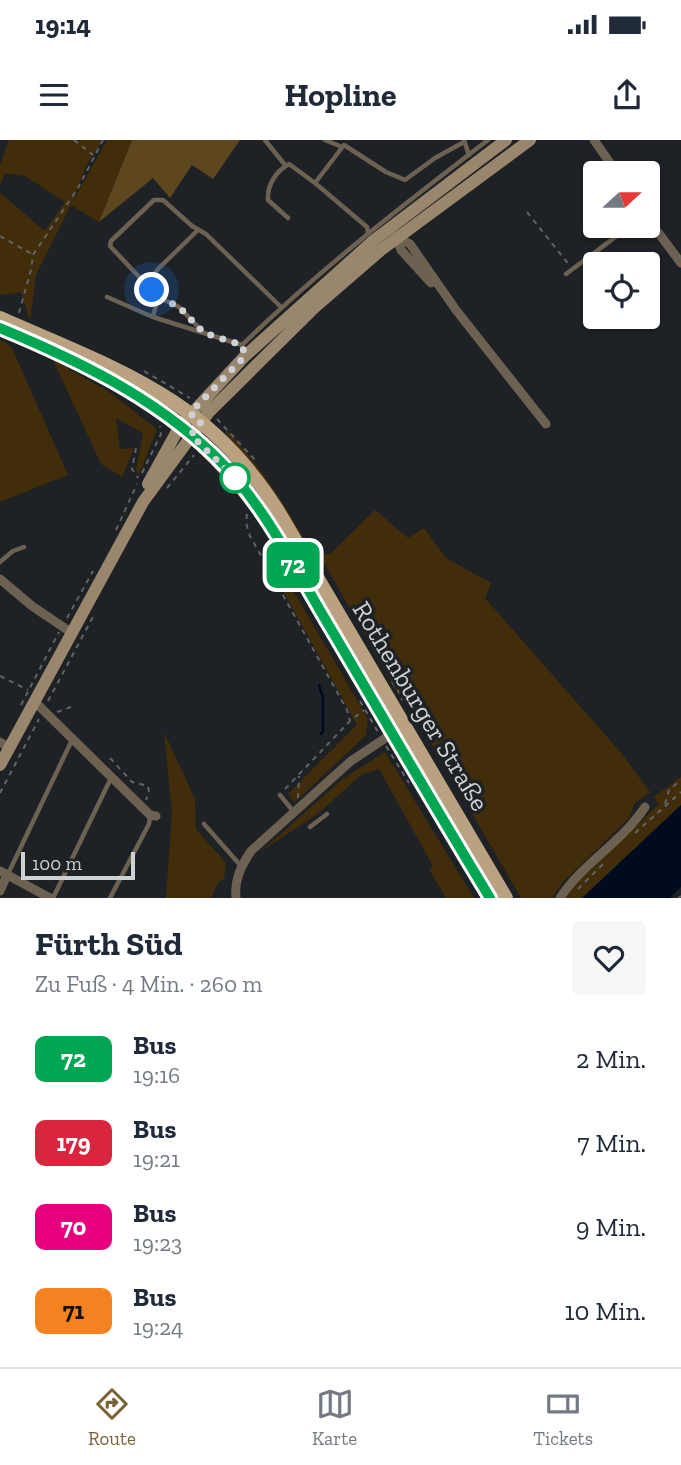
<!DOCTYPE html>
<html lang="de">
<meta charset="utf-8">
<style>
:root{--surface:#fff;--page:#f6f6f7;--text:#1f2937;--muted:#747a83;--line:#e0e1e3;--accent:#7a6338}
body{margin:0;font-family:"Zilla Slab",serif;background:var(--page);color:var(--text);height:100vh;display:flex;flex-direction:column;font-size:26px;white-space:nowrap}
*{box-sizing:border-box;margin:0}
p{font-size:23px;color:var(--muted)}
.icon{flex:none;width:38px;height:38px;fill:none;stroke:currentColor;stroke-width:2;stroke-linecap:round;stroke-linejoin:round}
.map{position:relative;height:758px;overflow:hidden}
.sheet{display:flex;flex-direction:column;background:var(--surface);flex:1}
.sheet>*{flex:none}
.badge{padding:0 14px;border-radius:10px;font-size:24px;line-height:46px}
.needle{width:46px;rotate:69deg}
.fabs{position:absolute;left:583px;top:21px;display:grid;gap:14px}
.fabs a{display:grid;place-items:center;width:77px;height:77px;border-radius:7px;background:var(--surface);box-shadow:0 2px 5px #0004;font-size:35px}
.scale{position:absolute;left:21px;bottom:18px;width:114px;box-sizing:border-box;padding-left:7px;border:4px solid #cfd2d4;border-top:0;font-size:19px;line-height:24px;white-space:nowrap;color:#cfd2d4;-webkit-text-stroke:5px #1e2226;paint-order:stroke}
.you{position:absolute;width:35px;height:35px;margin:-18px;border:5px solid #fff;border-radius:50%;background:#1a73e8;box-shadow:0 0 0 10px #1a73e833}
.map>.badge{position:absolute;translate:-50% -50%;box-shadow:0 0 0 4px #fff}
.round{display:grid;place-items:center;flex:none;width:74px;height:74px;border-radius:7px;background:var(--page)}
.summary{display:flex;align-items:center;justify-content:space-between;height:119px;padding:0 35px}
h1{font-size:33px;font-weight:800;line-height:52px}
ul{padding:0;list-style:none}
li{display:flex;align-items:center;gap:21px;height:84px;padding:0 35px}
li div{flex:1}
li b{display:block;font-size:26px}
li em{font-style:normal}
li .badge{min-width:77px;font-weight:700;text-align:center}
.status{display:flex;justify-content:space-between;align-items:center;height:49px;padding:0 35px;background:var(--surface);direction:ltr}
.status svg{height:19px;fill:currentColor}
header{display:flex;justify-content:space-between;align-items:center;height:91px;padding:0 35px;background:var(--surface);font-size:32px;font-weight:800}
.dock{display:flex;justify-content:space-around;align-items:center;height:98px;border-top:2px solid var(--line);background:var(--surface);font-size:19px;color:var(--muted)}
.dock a{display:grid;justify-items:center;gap:4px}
.dock .on{color:var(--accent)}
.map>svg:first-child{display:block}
.green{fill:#412d0a}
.forest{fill:#5e461e}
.water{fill:#000b1f}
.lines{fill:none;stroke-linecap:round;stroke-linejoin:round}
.stream{stroke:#000b1f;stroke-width:2.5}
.path{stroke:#606367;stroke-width:2;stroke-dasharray:5 5;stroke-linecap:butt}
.service{stroke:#6d6251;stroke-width:4.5}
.minor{stroke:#6d6251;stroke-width:9}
.secondary{stroke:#99866c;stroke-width:12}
.primary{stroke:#baa280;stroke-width:14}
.line-casing{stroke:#fff;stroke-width:16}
.line{stroke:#00a651;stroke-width:10}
.walk{stroke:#cfd2d4;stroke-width:7;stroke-dasharray:0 12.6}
.stop-dot{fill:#fff;stroke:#00a651;stroke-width:3.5}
.labels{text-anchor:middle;stroke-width:7;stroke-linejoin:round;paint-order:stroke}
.street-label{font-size:26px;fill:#cfd2d4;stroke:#1e2226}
</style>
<div class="status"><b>19:14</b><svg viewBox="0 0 49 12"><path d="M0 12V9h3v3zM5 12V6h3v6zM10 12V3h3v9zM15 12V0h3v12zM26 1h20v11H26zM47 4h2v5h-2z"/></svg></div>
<header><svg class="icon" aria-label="menu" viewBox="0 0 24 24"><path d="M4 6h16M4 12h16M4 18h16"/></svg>Hopline<svg class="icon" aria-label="share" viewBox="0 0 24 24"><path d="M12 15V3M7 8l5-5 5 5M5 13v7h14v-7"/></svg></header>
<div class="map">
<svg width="681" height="758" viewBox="0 0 681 758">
<rect width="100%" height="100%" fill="#1e2226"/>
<path class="green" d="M 9,0 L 103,0 L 86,26 L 74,59 L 107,0 L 132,0 L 99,82 L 71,65 L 36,135 L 30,181 L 21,152 L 0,155 L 0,53 L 45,91 L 65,62 L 25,36 L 5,33 L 0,47 L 0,25 Z
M 0,200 L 11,206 L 68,335 L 0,362 Z
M 53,220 L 108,251 L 157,289 L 139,335 L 136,330 L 143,293 L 116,278 L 120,309 L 134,308 L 122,337 L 101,324 Z
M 227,291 C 266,332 293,377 318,426 L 322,438 C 293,384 267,338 225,293 Z
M 214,304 L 255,351 L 299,417 L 393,581 L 212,307 Z
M 375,370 L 408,398 L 424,388 L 446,418 L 491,443 L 485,458 L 622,614 L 650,652 L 634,664 L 630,677 L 562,743 L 552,758 L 521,758 L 411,568 L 396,551 L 321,417 L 332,412 Z
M 287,440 L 368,579 L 366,595 L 294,663 L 288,654 L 357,585 L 282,449 Z
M 164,592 L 195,659 L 196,689 L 226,723 L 224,739 L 218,742 L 211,758 L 166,758 L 172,674 Z
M 385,612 L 474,758 L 446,758 L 429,729 L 433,726 L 379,629 L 361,635 L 320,672 L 259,713 L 344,638 Z
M 681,637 L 681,665 L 582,758 L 566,758 L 574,745 L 659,664 L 654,657 Z"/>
<path class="forest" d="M 132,0 L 240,0 L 213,39 L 192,25 L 170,58 L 153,38 L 99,82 Z"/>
<path class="water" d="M 681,665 L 681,747 L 670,758 L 582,758 Z"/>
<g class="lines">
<path class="stream" d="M 319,545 L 323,558 L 323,591 L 321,594"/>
<path class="path" d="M 74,0 L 93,15
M 527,72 L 570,126
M 0,96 L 32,114
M 19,173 L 31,130 L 33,115 L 78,48 L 103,0
M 0,193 L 37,209
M 144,231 L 190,258
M 217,279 L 256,321
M 136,308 L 132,329 L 138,338
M 142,333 L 161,294 L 160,286
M 167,348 L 194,315
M 247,374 L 246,383 L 250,396 L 347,570 L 350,581
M 116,390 L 137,344
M 67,478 L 93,431
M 0,536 L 28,550
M 392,542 L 403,558 L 401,560
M 48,561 L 95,473
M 360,561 L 378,592
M 21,565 L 59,492
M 57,572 L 71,567
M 386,606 L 409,643
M 110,618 L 132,642 L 148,646 L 149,652 L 146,660
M 285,649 L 350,581 L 364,570
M 0,653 L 39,579
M 298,658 L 299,636
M 665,664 L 669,650 L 681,640
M 635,693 L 681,652
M 578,749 L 603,724
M 678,758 L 681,756"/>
<path class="service" d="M 265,0 L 285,25
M 325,0 L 342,7
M 464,0 L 469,15
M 288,78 L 268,60 C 267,45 276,31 289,24 L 315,43
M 368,93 L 367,87 L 315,43 L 344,5 L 386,32 L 405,40 L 435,18 L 464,2
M 566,134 L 630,86
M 147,144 L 158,129 L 198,90
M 107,157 L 153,177 L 242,205
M 158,157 L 179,167 L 203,192
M 153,177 L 158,157 L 110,106 L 111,101 L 154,60 L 163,60 L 192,86 L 206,94 L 281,167
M 244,216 L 242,205 C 319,130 403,65 488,0
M 0,422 L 13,411 L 24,407
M 280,655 L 293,671
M 204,684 L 241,726
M 310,687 L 327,674
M 8,734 L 72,600
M 53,758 L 111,638
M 110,758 L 149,684 L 150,676"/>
<path class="minor" d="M 594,0 L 617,33
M 648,79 L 681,123
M 396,96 L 401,110 L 431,143
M 396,97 L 410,104 L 456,170 L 546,284
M 0,439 L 32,466 L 72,493
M 35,562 L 150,675 L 156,676
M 0,602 L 10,608
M 0,731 L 50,758
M 0,751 L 7,735
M 236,758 C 234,740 241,726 251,711 L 351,621 L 396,591
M 560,758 C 583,723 622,702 645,667"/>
<path class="secondary" d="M 148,344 L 180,286 L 245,216 L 373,101 L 506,0
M 0,625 L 143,362 L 209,272 L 314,168 L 381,110 L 530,0"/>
<path class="primary" d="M 0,178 C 117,230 206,256 278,371 L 506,758
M 47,207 C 140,247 222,308 275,395 L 490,758"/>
</g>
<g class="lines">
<g class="line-casing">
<path id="line" d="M 0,188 C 77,220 152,256 213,314 C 264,363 295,429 331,489 C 384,579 436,669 490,758"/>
</g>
<use href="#line" class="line"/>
<path class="walk" d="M 152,150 L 158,157 L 179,167 L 204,193 L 242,205 L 245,216 L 190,273 L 201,282 L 191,295 L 237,340 L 235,338"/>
</g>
<circle class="stop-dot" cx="235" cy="338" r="14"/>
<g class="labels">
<g class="street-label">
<text transform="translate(421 566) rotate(59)" y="9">Rothenburger Straße</text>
</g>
</g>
</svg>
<div class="fabs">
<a><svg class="needle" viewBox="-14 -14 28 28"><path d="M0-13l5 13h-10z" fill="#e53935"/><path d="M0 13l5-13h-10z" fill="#747a83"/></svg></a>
<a><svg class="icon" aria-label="locate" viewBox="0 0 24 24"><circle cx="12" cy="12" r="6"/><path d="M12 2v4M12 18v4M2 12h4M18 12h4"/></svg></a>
</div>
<div class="scale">100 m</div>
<div class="you" style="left:152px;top:150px"></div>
<b class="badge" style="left:293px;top:425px;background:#00a651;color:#fff">72</b>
</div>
<section class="sheet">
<div class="summary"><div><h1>Fürth Süd</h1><p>Zu Fuß · 4 Min. · 260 m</p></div><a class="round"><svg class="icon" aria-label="heart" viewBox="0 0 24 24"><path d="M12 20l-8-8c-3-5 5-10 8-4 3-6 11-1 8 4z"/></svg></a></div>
<ul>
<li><span class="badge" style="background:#00a651;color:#fff">72</span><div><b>Bus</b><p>19:16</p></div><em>2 Min.</em></li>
<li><span class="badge" style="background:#d7263d;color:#fff">179</span><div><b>Bus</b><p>19:21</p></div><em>7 Min.</em></li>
<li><span class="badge" style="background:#e6007e;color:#fff">70</span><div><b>Bus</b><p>19:23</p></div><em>9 Min.</em></li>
<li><span class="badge" style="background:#f58220;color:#111">71</span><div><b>Bus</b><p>19:24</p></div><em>10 Min.</em></li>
</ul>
</section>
<nav class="dock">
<a class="on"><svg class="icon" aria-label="directions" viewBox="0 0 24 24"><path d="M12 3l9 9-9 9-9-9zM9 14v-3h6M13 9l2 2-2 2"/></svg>Route</a>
<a><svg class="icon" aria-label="map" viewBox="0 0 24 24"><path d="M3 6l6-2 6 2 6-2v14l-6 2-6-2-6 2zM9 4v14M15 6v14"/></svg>Karte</a>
<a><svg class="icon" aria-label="tickets" viewBox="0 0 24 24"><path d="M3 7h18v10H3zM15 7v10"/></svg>Tickets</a>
</nav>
